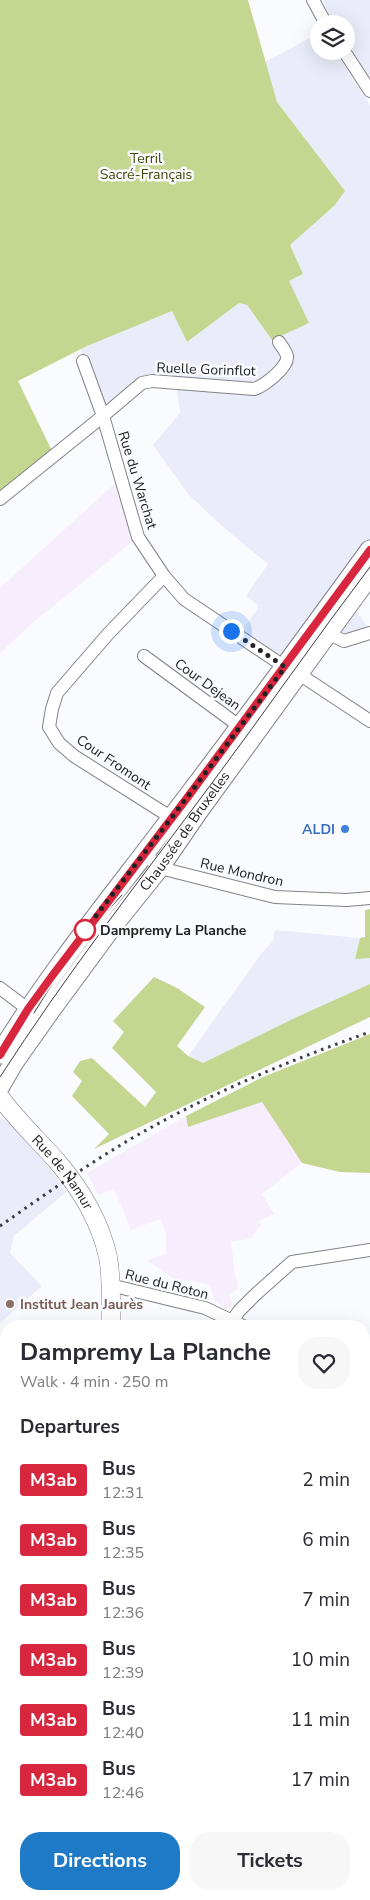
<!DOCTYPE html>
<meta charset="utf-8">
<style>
:root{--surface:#fff;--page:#f7f7f7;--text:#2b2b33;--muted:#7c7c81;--accent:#1e79c6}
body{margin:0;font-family:"Nunito Sans",sans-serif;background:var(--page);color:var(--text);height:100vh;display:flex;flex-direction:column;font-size:19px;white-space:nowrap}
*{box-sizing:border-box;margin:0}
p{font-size:16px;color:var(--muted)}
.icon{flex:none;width:28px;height:28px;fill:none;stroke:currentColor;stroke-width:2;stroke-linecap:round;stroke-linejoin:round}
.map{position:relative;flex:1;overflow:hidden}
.sheet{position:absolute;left:0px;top:1320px;width:370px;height:580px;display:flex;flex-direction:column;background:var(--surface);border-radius:20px 20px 0 0;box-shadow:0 5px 20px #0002}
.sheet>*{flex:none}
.badge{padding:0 10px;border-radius:4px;font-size:18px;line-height:32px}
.buttons{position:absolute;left:310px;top:15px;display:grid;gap:10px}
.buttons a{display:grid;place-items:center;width:45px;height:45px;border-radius:50%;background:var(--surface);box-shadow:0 5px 20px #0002;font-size:25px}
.you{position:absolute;width:25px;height:25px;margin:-12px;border:4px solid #fff;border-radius:50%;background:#1a73e8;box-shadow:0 0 0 8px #1a73e833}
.map>.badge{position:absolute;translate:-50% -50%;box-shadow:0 0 0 2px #fff}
h2{padding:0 20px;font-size:19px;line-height:45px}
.round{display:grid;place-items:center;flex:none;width:52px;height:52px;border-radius:20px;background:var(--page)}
.overview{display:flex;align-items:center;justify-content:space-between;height:85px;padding:0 20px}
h1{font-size:24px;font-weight:700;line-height:38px}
.button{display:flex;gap:10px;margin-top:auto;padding:10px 20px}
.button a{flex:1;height:58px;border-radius:20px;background:var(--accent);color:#fff;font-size:20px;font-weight:700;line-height:58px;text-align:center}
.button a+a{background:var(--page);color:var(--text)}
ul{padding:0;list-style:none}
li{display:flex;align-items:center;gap:15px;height:60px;padding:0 20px}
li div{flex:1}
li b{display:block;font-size:19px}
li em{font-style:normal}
li .badge{min-width:55px;font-weight:700;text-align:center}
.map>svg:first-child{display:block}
.built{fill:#eaedf9}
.industrial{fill:#f6edfd}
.green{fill:#c4d690}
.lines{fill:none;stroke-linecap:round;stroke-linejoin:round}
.street-casing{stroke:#828388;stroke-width:14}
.secondary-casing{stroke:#828388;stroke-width:19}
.primary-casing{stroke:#828388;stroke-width:21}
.highway-casing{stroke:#828388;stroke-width:24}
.street{stroke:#fff;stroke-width:12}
.secondary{stroke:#fff;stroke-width:18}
.primary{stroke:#fff;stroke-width:19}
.highway{stroke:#fff;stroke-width:22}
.tram{stroke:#3c3c3e;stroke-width:1}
.rail{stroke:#3c3c3e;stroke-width:3;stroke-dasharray:2.5 5;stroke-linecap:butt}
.line-casing{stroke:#fff;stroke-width:11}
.line{stroke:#d7263d;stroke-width:8}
.walk{stroke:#222224;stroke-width:5;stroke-dasharray:0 9}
.shop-dot{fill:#3f7fe0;stroke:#fafbff;stroke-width:2}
.stop-dot{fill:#fff;stroke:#d7263d;stroke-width:2.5}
.education-dot{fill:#8d6e63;stroke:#fafbff;stroke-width:2}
.labels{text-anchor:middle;stroke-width:5;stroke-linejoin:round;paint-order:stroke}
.park-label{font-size:14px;fill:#404c0b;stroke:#fafbff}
.street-label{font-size:14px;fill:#222224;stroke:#fafbff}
.shop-label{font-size:14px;font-weight:bold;fill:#366cbe;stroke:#fafbff;text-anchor:end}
.stop-label{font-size:14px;font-weight:bold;fill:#222224;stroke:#fafbff;text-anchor:start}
.education-label{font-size:14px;font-weight:bold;fill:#785e54;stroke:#fafbff;text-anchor:start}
</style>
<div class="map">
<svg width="370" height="1900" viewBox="0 0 370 1900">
<rect width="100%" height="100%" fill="#fafbff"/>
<path class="built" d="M 323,0 L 370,0 L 370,100 L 362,89 L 346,51 L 346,24 L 333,24 Z
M 319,33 L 319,51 L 335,51 L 370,105 L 370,541 L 285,667 L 241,628 L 246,625 L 257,610 L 258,605 L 246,596 L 268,564 L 223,527 L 188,494 L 153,445 L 180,413 L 176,383 L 152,381 L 103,416 L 80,349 L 172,310 L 187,342 L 239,303 L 247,305 L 272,340 L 289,281 L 303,274 L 290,245 L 345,191 L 277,102 L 265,62 Z
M 341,601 L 362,618 L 370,631 L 344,641 L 328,621 Z
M 275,930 L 360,938 L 355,958 L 370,958 L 370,984 L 203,1063 L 188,1056 L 261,954 L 273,941 Z
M 0,1117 L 26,1133 L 66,1192 L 14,1236 L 10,1253 L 42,1286 L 0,1323 Z
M 0,1409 L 6,1414 L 6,1486 L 0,1487 Z"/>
<path class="industrial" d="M 121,478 L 138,537 L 36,620 L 0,653 L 0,588 Z
M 262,1102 L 302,1163 L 262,1194 L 274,1214 L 259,1221 L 261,1225 L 250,1239 L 231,1241 L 235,1277 L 238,1284 L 237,1289 L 229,1295 L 234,1306 L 227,1309 L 215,1301 L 210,1285 L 188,1280 L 186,1282 L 181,1281 L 179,1282 L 147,1260 L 166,1254 L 166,1234 L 160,1219 L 131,1230 L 114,1189 L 98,1195 L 87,1173 L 186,1116 L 188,1127 Z"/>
<path class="green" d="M 0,0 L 248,0 L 277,102 L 345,191 L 335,205 L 290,245 L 303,274 L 289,281 L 309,323 L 272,340 L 247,305 L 239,303 L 187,342 L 172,311 L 87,346 L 18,381 L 54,455 L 0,499 Z
M 370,909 L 370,958 L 355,959 L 360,938 L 365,937 L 365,910 Z
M 154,977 L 177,988 L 205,1007 L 177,1046 L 188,1056 L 203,1063 L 297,1017 L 370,984 L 370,1017 L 94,1149 L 109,1134 L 72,1096 L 82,1081 L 73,1072 L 80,1061 L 92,1058 L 145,1107 L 156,1092 L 112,1048 L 124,1032 L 113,1021 Z
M 370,1034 L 370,1173 L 340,1172 L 302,1163 L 262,1102 L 188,1127 L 186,1116 L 263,1077 Z
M 370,1495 L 370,1660 L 366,1658 L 364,1663 L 364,1499 Z
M 0,1543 L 6,1545 L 6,1675 L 0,1671 Z
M 364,1672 L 370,1674 L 370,1703 L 364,1705 Z
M 0,1731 L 6,1735 L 6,1852 L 0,1851 Z
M 364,1838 L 370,1839 L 370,1874 L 364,1871 Z"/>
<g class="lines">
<g class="street-casing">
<path id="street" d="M 313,0 L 326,24
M 344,51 L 370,91
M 83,361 L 103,416 L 142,383 L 152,381 L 254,389 C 264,386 289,367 287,356 C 286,351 281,346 279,342
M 0,499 L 103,416 L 138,537 L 164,576 L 184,599 L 285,667 L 299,674 L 370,721
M 164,576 L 108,634 L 57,693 L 52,709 L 49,727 L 59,743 L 74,756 L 172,818
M 321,630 L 344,641 L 370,633
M 144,656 L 246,731
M 144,854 L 160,867 L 168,870 L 275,897 L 347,900 L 370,898
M 0,988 L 33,1013
M 110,1285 L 205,1308 L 243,1326
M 232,1321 L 239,1311 L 256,1294 L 292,1262 L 370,1250
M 364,1374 L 370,1376
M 364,1452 L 370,1439
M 364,1481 L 366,1484
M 364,1818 L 370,1810
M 364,1885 L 370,1887
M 0,1894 L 6,1891
M 86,1894 L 89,1900"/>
</g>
<g class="secondary-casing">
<g id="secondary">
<path id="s1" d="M 0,1097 C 17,1120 37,1139 56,1160 C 80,1188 100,1221 108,1257 C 112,1279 111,1304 111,1326"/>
<path d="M 177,1900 L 177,1894"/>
</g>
</g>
<g class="primary-casing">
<g id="primary">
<path d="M 0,1054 C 52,969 116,892 176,812 C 242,726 306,638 370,550"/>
<path id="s2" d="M 0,1086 L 14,1062 L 50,1011 L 111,928 L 160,867 L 197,813 L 370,575"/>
</g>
</g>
<g class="highway-casing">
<path id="highway" d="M 0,1681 L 6,1685
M 0,1712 L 6,1716
M 323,1894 L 340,1900"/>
</g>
<use href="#street" class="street"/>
<use href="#secondary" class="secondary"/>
<use href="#primary" class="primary"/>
<use href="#highway" class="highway"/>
<path class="tram" d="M 34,1013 C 59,972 88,931 122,895
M 0,1077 C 65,976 140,880 212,783 C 265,712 316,638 370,567"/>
<path class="rail" d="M 0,1226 C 53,1189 106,1151 163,1121 C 230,1085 299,1057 370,1032"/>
</g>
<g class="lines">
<g class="line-casing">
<path id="line" d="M 0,1055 L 28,1009 L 52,976 L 187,798 L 370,550"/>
</g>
<use href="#line" class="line"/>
<path class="walk" d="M 85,930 L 176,812 L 285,667 L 231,631"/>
</g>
<circle class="shop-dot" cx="345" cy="829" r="5"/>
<circle class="stop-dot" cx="85" cy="930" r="10"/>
<circle class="education-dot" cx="10" cy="1304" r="5"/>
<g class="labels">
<g class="park-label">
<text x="146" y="163">Terril<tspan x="146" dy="16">Sacré-Français</tspan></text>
</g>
<g class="street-label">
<text transform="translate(206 369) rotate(2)" y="5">Ruelle Gorinflot</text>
<text transform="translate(138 480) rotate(73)" y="5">Rue du Warchat</text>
<text transform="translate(208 684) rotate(36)" y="5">Cour Dejean</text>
<text transform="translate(114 762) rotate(34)" y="5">Cour Fromont</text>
<text dy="5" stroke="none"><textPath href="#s2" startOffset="315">Chaussée de Bruxelles</textPath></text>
<text transform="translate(242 872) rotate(13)" y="5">Rue Mondron</text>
<text dy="5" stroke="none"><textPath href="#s1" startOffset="98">Rue de Namur</textPath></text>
<text transform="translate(167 1284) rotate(14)" y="5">Rue du Roton</text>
</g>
<g class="shop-label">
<text x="335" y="834">ALDI</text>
</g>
<g class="stop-label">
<text x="100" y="935">Dampremy La Planche</text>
</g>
<g class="education-label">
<text x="20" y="1309">Institut Jean Jaurès</text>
</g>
</g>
</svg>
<div class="buttons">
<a><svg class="icon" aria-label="layers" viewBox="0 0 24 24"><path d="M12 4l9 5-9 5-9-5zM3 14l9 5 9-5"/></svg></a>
</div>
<div class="you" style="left:231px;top:631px"></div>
<section class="sheet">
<div class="overview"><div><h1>Dampremy La Planche</h1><p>Walk · 4 min · 250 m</p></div><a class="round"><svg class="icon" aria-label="heart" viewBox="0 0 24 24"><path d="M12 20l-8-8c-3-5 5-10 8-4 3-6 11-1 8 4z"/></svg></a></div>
<h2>Departures</h2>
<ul>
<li><span class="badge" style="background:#d7263d;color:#fff">M3ab</span><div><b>Bus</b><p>12:31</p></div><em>2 min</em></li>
<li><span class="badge" style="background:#d7263d;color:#fff">M3ab</span><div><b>Bus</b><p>12:35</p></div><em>6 min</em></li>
<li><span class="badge" style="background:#d7263d;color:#fff">M3ab</span><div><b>Bus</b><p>12:36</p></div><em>7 min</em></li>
<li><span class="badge" style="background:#d7263d;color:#fff">M3ab</span><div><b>Bus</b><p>12:39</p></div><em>10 min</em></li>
<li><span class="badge" style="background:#d7263d;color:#fff">M3ab</span><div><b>Bus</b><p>12:40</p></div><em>11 min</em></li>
<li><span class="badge" style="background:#d7263d;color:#fff">M3ab</span><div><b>Bus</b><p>12:46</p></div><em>17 min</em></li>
</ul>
<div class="button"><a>Directions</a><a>Tickets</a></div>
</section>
</div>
